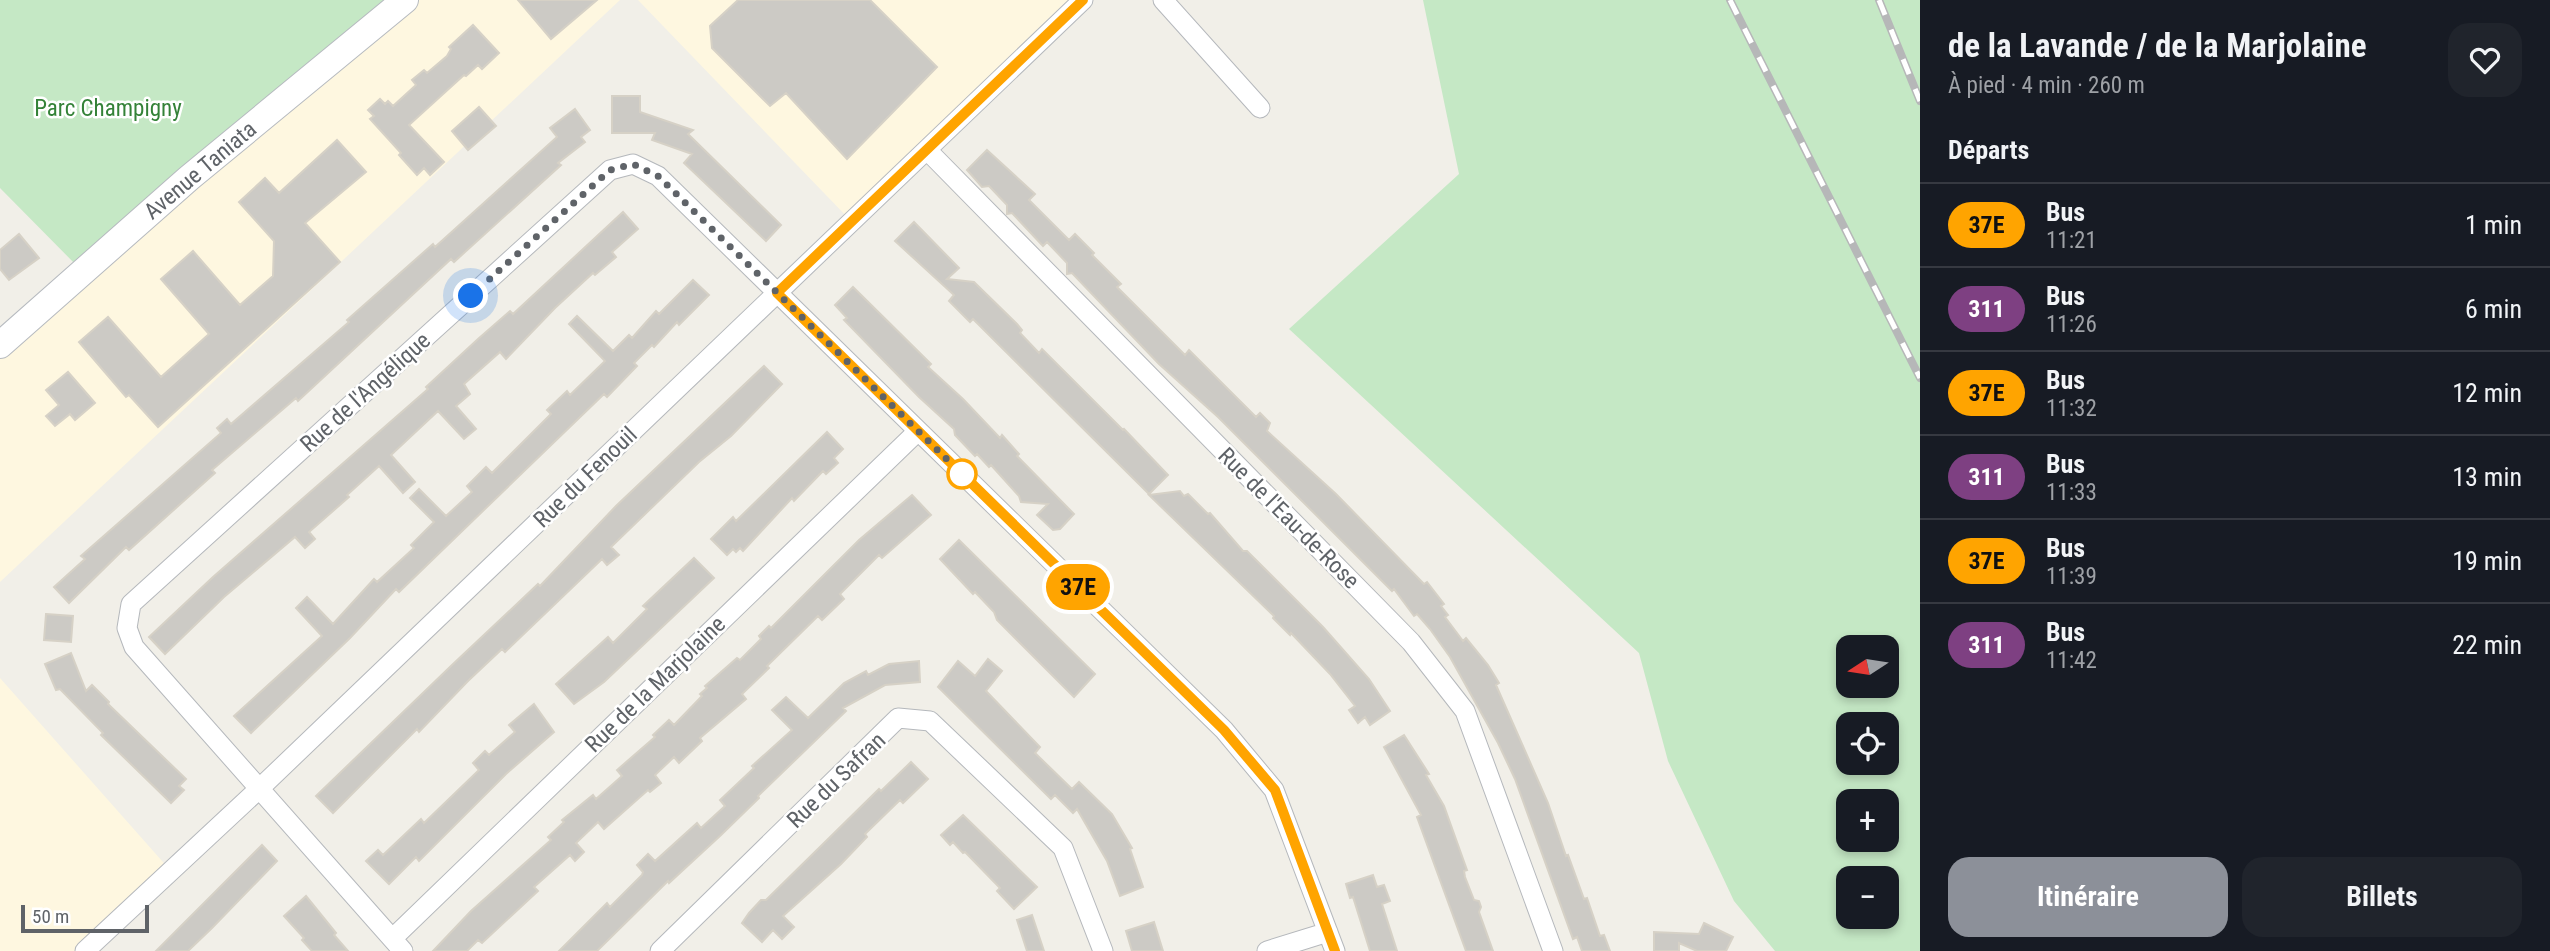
<!DOCTYPE html>
<html lang="fr">
<meta charset="utf-8">
<style>
:root{--surface:#171b24;--page:#20242c;--text:#f1f3f6;--muted:#9ea1a6;--line:#363941;--accent:#8c9099}
body{margin:0;font-family:"Roboto Condensed",sans-serif;background:var(--page);color:var(--text);height:100vh;display:flex;flex-direction:column;font-size:26px;white-space:nowrap}
*{box-sizing:border-box;margin:0}
p{font-size:23px;color:var(--muted)}
.icon{flex:none;width:38px;height:38px;fill:none;stroke:currentColor;stroke-width:2;stroke-linecap:round;stroke-linejoin:round}
.map{position:relative;flex:1;overflow:hidden}
.details{display:flex;flex-direction:column;background:var(--surface);width:630px}
.details>*{flex:none}
.badge{padding:0 14px;border-radius:23px;font-size:24px;line-height:46px}
.needle{width:46px;rotate:258deg}
.fabs{position:absolute;left:1836px;top:635px;display:grid;gap:14px}
.fabs a{display:grid;place-items:center;width:63px;height:63px;border-radius:14px;background:var(--surface);box-shadow:0 4px 10px #0003;font-size:35px}
.scale{position:absolute;left:21px;bottom:18px;width:128px;box-sizing:border-box;padding-left:7px;border:4px solid #5f6368;border-top:0;font-size:19px;line-height:24px;white-space:nowrap;color:#5f6368;-webkit-text-stroke:5px #fff;paint-order:stroke}
.you{position:absolute;width:35px;height:35px;margin:-18px;border:5px solid #fff;border-radius:50%;background:#1a73e8;box-shadow:0 0 0 10px #1a73e833}
.map>.badge{position:absolute;translate:-50% -50%;box-shadow:0 0 0 4px #fff}
h2{padding:0 28px;font-size:26px;line-height:63px}
.round{display:grid;place-items:center;flex:none;width:74px;height:74px;border-radius:21px;background:var(--page)}
.headline{display:flex;align-items:center;justify-content:space-between;height:119px;padding:0 28px}
h1{font-size:33px;font-weight:700;line-height:52px}
.button{display:flex;gap:14px;margin-top:auto;padding:14px 28px}
.button a{flex:1;height:80px;border-radius:21px;background:var(--accent);color:#fff;font-size:28px;font-weight:700;line-height:80px;text-align:center}
.button a+a{background:var(--page);color:var(--text)}
ul{padding:0;list-style:none}
li{display:flex;align-items:center;gap:21px;height:84px;padding:0 28px;border-top:2px solid var(--line)}
li div{flex:1}
li b{display:block;font-size:26px}
li em{font-style:normal}
li .badge{min-width:77px;font-weight:700;text-align:center}
main{display:flex;flex:1;min-height:0}
.map>svg:first-child{display:block}
.commercial{fill:#fef7e0}
.green{fill:#c5e8c5;fill-rule:evenodd}
.building{fill:#cccac5;stroke:#d6d1c6;stroke-width:2}
.lines{fill:none;stroke-linecap:round;stroke-linejoin:round}
.street-casing{stroke:#b5b8bc;stroke-width:21}
.secondary-casing{stroke:#b6babf;stroke-width:28}
.street{stroke:#fff;stroke-width:19}
.secondary{stroke:#fff;stroke-width:26}
.rail-casing{stroke:#b6b7b8;stroke-width:8}
.rail{stroke:#fff;stroke-width:5;stroke-dasharray:16;stroke-linecap:butt}
.line-casing{stroke:#fff;stroke-width:16}
.line{stroke:#ffa400;stroke-width:10}
.walk{stroke:#5f6368;stroke-width:7;stroke-dasharray:0 12.6}
.stop-dot{fill:#fff;stroke:#ffa400;stroke-width:3.5}
.labels{text-anchor:middle;stroke-width:5;stroke-linejoin:round;paint-order:stroke}
.park-label{font-size:23px;fill:#348238;stroke:#fff}
.street-label{font-size:23px;fill:#5f6368;stroke:#fff}
</style>
<main>
<div class="map">
<svg width="1920" height="951" viewBox="0 0 1920 951">
<rect width="100%" height="100%" fill="#f1efe8"/>
<path class="commercial" d="M 405,0 L 620,0 L 0,582 L 0,348 Z
M 638,0 L 1083,0 L 852,222 Z
M 0,678 L 170,870 L 84,951 L 0,951 Z"/>
<path class="green" d="M 0,0 L 404,0 L 82,271 L 0,188 Z
M 1423,0 L 1920,0 L 1920,951 L 1775,951 L 1734,901 L 1668,761 L 1639,653 L 1289,329 L 1459,174 ZM 1848,648 L 1886,648 L 1886,686 L 1848,686 ZM 1848,724 L 1886,724 L 1886,763 L 1848,763 ZM 1848,802 L 1886,802 L 1886,840 L 1848,840 ZM 1848,878 L 1886,878 L 1886,917 L 1848,917 Z"/>
<path class="building" d="M 518,0 L 597,0 L 551,39 Z
M 738,0 L 870,0 L 937,67 L 847,159 L 786,93 L 770,106 L 712,48 L 710,26 Z
M 473,25 L 499,53 L 482,69 L 478,65 L 466,76 L 464,75 L 409,125 L 444,162 L 430,175 L 424,168 L 417,175 L 399,155 L 401,153 L 370,119 L 374,116 L 368,110 L 380,99 L 385,104 L 388,101 L 393,106 L 416,85 L 412,80 L 424,70 L 427,73 L 447,56 L 451,49 L 449,47 Z
M 612,96 L 640,96 L 640,112 L 693,130 L 688,134 L 781,225 L 766,241 L 684,163 L 692,154 L 652,140 L 655,133 L 612,133 Z
M 479,107 L 496,126 L 468,150 L 452,131 Z
M 575,109 L 590,130 L 581,137 L 585,142 L 558,163 L 561,165 L 454,262 L 451,259 L 298,401 L 296,398 L 212,470 L 215,473 L 129,550 L 126,547 L 69,603 L 54,587 L 85,559 L 81,556 L 221,433 L 217,428 L 227,419 L 231,424 L 349,322 L 347,320 L 433,244 L 435,247 L 557,137 L 550,128 Z
M 337,140 L 366,172 L 305,223 L 340,262 L 158,427 L 129,395 L 126,397 L 79,342 L 108,317 L 161,377 L 209,334 L 161,279 L 193,251 L 240,305 L 273,276 L 274,241 L 239,202 L 265,178 L 279,193 Z
M 987,150 L 1035,194 L 1029,200 L 1069,240 L 1075,234 L 1094,253 L 1092,255 L 1121,284 L 1117,287 L 1185,355 L 1189,350 L 1256,417 L 1260,413 L 1270,423 L 1267,431 L 1336,494 L 1424,584 L 1427,582 L 1444,604 L 1441,606 L 1448,615 L 1445,617 L 1463,641 L 1466,638 L 1488,665 L 1499,683 L 1496,685 L 1548,803 L 1566,856 L 1568,855 L 1584,899 L 1587,898 L 1600,936 L 1604,935 L 1610,951 L 1582,951 L 1577,937 L 1573,939 L 1515,779 L 1498,743 L 1450,657 L 1430,629 L 1417,614 L 1414,616 L 1394,589 L 1392,591 L 1218,417 L 1159,364 L 1072,273 L 1067,274 L 1067,263 L 1047,242 L 1043,246 L 1012,213 L 1007,214 L 1007,205 L 989,186 L 982,187 L 967,170 Z
M 623,212 L 638,229 L 612,252 L 616,257 L 595,275 L 593,273 L 555,308 L 506,359 L 500,352 L 464,384 L 470,394 L 456,406 L 476,429 L 464,439 L 438,411 L 391,455 L 415,482 L 403,493 L 379,466 L 347,495 L 349,497 L 309,532 L 315,539 L 305,548 L 295,537 L 224,597 L 165,654 L 149,637 L 213,577 L 428,389 L 426,387 L 478,339 L 510,311 L 513,314 Z
M 914,222 L 959,268 L 947,279 L 974,282 L 1017,324 L 1022,330 L 1020,333 L 1039,353 L 1042,349 L 1123,430 L 1124,429 L 1168,475 L 1149,494 L 973,319 L 970,322 L 949,301 L 954,295 L 895,241 Z
M 19,234 L 39,258 L 9,280 L 0,269 L 0,250 Z
M 693,280 L 709,295 L 679,325 L 677,322 L 654,347 L 652,345 L 634,363 L 637,366 L 607,397 L 604,394 L 399,592 L 396,589 L 350,638 L 251,733 L 234,716 L 322,636 L 296,608 L 307,597 L 333,624 L 374,579 L 377,582 L 414,548 L 411,545 L 434,522 L 410,498 L 419,489 L 446,516 L 472,492 L 467,486 L 486,467 L 492,473 L 551,414 L 547,410 L 567,391 L 570,395 L 605,361 L 569,324 L 577,316 L 613,351 L 629,335 L 632,338 L 656,311 L 659,314 Z
M 853,287 L 931,364 L 928,367 L 963,399 L 1000,438 L 1002,435 L 1019,454 L 1017,456 L 1074,514 L 1060,529 L 1053,530 L 1037,515 L 1048,504 L 1021,502 L 1019,496 L 991,465 L 989,467 L 977,454 L 975,456 L 955,435 L 954,429 L 919,397 L 844,320 L 847,318 L 835,305 Z
M 764,366 L 782,384 L 731,436 L 699,462 L 611,547 L 619,555 L 607,565 L 602,559 L 505,652 L 502,649 L 468,681 L 419,732 L 417,729 L 333,813 L 316,796 L 452,665 L 538,584 L 540,586 L 616,506 Z
M 68,372 L 95,403 L 75,420 L 70,414 L 55,426 L 46,416 L 59,405 L 46,390 Z
M 827,432 L 843,449 L 834,458 L 838,463 L 826,474 L 823,471 L 794,501 L 792,498 L 743,551 L 740,548 L 736,552 L 733,549 L 727,555 L 711,539 L 733,517 L 736,521 Z
M 1180,491 L 1184,496 L 1188,494 L 1208,514 L 1210,513 L 1243,551 L 1247,551 L 1323,627 L 1369,679 L 1390,711 L 1370,725 L 1365,717 L 1358,723 L 1349,710 L 1355,706 L 1330,674 L 1291,633 L 1290,635 L 1273,618 L 1274,616 L 1149,495 Z
M 912,495 L 931,515 L 882,558 L 879,555 L 840,594 L 844,599 L 822,620 L 818,616 L 767,666 L 769,668 L 742,694 L 746,699 L 700,738 L 702,741 L 679,763 L 674,757 L 655,775 L 661,783 L 650,792 L 648,790 L 604,829 L 598,822 L 576,843 L 584,852 L 575,861 L 570,855 L 534,887 L 538,891 L 482,943 L 478,940 L 467,951 L 433,951 L 471,911 L 551,840 L 548,837 L 564,822 L 562,820 L 593,795 L 596,799 L 622,776 L 617,770 L 655,737 L 653,735 L 669,720 L 674,725 L 702,696 L 700,694 L 707,688 L 705,686 L 737,658 L 740,660 L 761,639 L 759,636 L 769,626 L 771,628 L 859,540 Z
M 959,540 L 1095,674 L 1074,697 L 997,620 L 994,612 L 975,592 L 973,594 L 940,559 Z
M 694,558 L 714,578 L 604,682 L 574,704 L 556,684 L 608,637 L 613,643 L 647,609 L 643,606 Z
M 46,614 L 73,616 L 71,642 L 44,640 Z
M 71,653 L 86,691 L 92,685 L 109,702 L 108,704 L 186,779 L 179,786 L 184,790 L 171,803 L 101,735 L 103,733 L 60,689 L 56,690 L 45,664 Z
M 988,659 L 1002,671 L 986,691 L 1040,747 L 1035,753 L 1072,789 L 1079,782 L 1112,814 L 1132,848 L 1130,849 L 1143,887 L 1120,896 L 1107,861 L 1077,809 L 1073,813 L 1055,795 L 1051,799 L 938,687 L 958,661 L 975,676 Z
M 919,661 L 920,682 L 885,685 L 843,708 L 846,711 L 758,796 L 759,798 L 720,836 L 669,883 L 668,881 L 597,951 L 559,951 L 607,903 L 610,907 L 642,875 L 643,872 L 637,865 L 648,854 L 655,861 L 697,823 L 701,828 L 725,806 L 720,800 L 754,768 L 752,766 L 792,730 L 772,710 L 786,697 L 808,718 L 844,683 L 866,671 L 868,675 L 889,664 Z
M 534,704 L 554,732 L 506,774 L 419,861 L 416,857 L 389,884 L 366,861 L 378,850 L 383,855 L 421,819 L 424,823 L 479,770 L 473,763 L 485,751 L 489,755 L 515,732 L 509,725 Z
M 1404,735 L 1429,774 L 1426,775 L 1444,806 L 1467,870 L 1464,871 L 1465,877 L 1474,900 L 1479,901 L 1481,907 L 1479,912 L 1493,951 L 1466,951 L 1417,817 L 1421,815 L 1384,747 Z
M 911,762 L 928,779 L 903,803 L 900,800 L 865,834 L 867,837 L 841,864 L 783,916 L 794,927 L 782,939 L 773,930 L 762,942 L 742,923 L 749,913 L 761,900 L 766,900 L 879,789 L 881,791 Z
M 963,815 L 1037,887 L 1014,909 L 997,891 L 1000,888 L 965,852 L 963,853 L 953,842 L 950,845 L 941,835 Z
M 262,845 L 277,861 L 212,928 L 188,951 L 156,951 Z
M 1373,875 L 1377,887 L 1384,885 L 1390,901 L 1382,904 L 1397,951 L 1370,951 L 1353,897 L 1350,898 L 1346,884 Z
M 306,896 L 336,933 L 334,935 L 348,951 L 312,951 L 302,940 L 304,938 L 284,916 Z
M 1032,915 L 1044,951 L 1027,951 L 1017,920 Z
M 1154,922 L 1163,951 L 1132,951 L 1126,931 Z
M 1704,923 L 1733,937 L 1726,951 L 1697,951 L 1679,943 L 1679,951 L 1654,951 L 1654,932 L 1699,934 Z"/>
<g class="lines">
<g class="street-casing">
<path id="street" d="M 1163,0 L 1260,108
M 927,150 L 1411,642 L 1465,711 L 1553,951
M 393,938 L 918,431
M 85,951 L 260,788 L 1083,0
M 403,951 L 134,647 L 127,628 L 131,604 L 610,170 L 633,164 L 658,176 L 1224,730 L 1274,790 L 1335,951
M 660,951 L 898,718 L 930,721 L 1063,848 L 1103,951
M 1267,951 L 1328,932"/>
</g>
<g class="secondary-casing">
<path id="secondary" d="M 0,345 L 189,178 L 405,0"/>
</g>
<use href="#street" class="street"/>
<use href="#secondary" class="secondary"/>
<g class="rail-casing">
<path id="rail" d="M 1730,0 L 1920,378
M 1879,0 L 1920,101"/>
</g>
<use href="#rail" class="rail"/>
</g>
<g class="lines">
<g class="line-casing">
<path id="line" d="M 1083,0 L 777,293 L 1224,730 L 1275,790 L 1335,951"/>
</g>
<use href="#line" class="line"/>
<path class="walk" d="M 471,296 L 610,170 L 633,164 L 658,176 L 962,474"/>
</g>
<circle class="stop-dot" cx="962" cy="474" r="14"/>
<g class="labels">
<g class="park-label">
<text x="108" y="116">Parc Champigny</text>
</g>
<g class="street-label">
<text transform="translate(200 170) rotate(-40)" y="8">Avenue Taniata</text>
<text transform="translate(365 392) rotate(-42)" y="8">Rue de l'Angélique</text>
<text transform="translate(585 477) rotate(-44)" y="8">Rue du Fenouil</text>
<text transform="translate(1289 518) rotate(45)" y="8">Rue de l'Eau-de-Rose</text>
<text transform="translate(655 684) rotate(-44)" y="8">Rue de la Marjolaine</text>
<text transform="translate(836 780) rotate(-44)" y="8">Rue du Safran</text>
</g>
</g>
</svg>
<div class="fabs">
<a><svg class="needle" viewBox="-14 -14 28 28"><path d="M0-13l5 13h-10z" fill="#e53935"/><path d="M0 13l5-13h-10z" fill="#9ea1a6"/></svg></a>
<a><svg class="icon" aria-label="locate" viewBox="0 0 24 24"><circle cx="12" cy="12" r="6"/><path d="M12 2v4M12 18v4M2 12h4M18 12h4"/></svg></a>
<a>+</a>
<a>−</a>
</div>
<div class="scale">50 m</div>
<div class="you" style="left:471px;top:296px"></div>
<b class="badge" style="left:1078px;top:587px;background:#ffa400;color:#111">37E</b>
</div>
<section class="details">
<div class="headline"><div><h1>de la Lavande / de la Marjolaine</h1><p>À pied · 4 min · 260 m</p></div><a class="round"><svg class="icon" aria-label="heart" viewBox="0 0 24 24"><path d="M12 20l-8-8c-3-5 5-10 8-4 3-6 11-1 8 4z"/></svg></a></div>
<h2>Départs</h2>
<ul>
<li><span class="badge" style="background:#ffa400;color:#111">37E</span><div><b>Bus</b><p>11:21</p></div><em>1 min</em></li>
<li><span class="badge" style="background:#7e4082;color:#fff">311</span><div><b>Bus</b><p>11:26</p></div><em>6 min</em></li>
<li><span class="badge" style="background:#ffa400;color:#111">37E</span><div><b>Bus</b><p>11:32</p></div><em>12 min</em></li>
<li><span class="badge" style="background:#7e4082;color:#fff">311</span><div><b>Bus</b><p>11:33</p></div><em>13 min</em></li>
<li><span class="badge" style="background:#ffa400;color:#111">37E</span><div><b>Bus</b><p>11:39</p></div><em>19 min</em></li>
<li><span class="badge" style="background:#7e4082;color:#fff">311</span><div><b>Bus</b><p>11:42</p></div><em>22 min</em></li>
</ul>
<div class="button"><a>Itinéraire</a><a>Billets</a></div>
</section>
</main>
